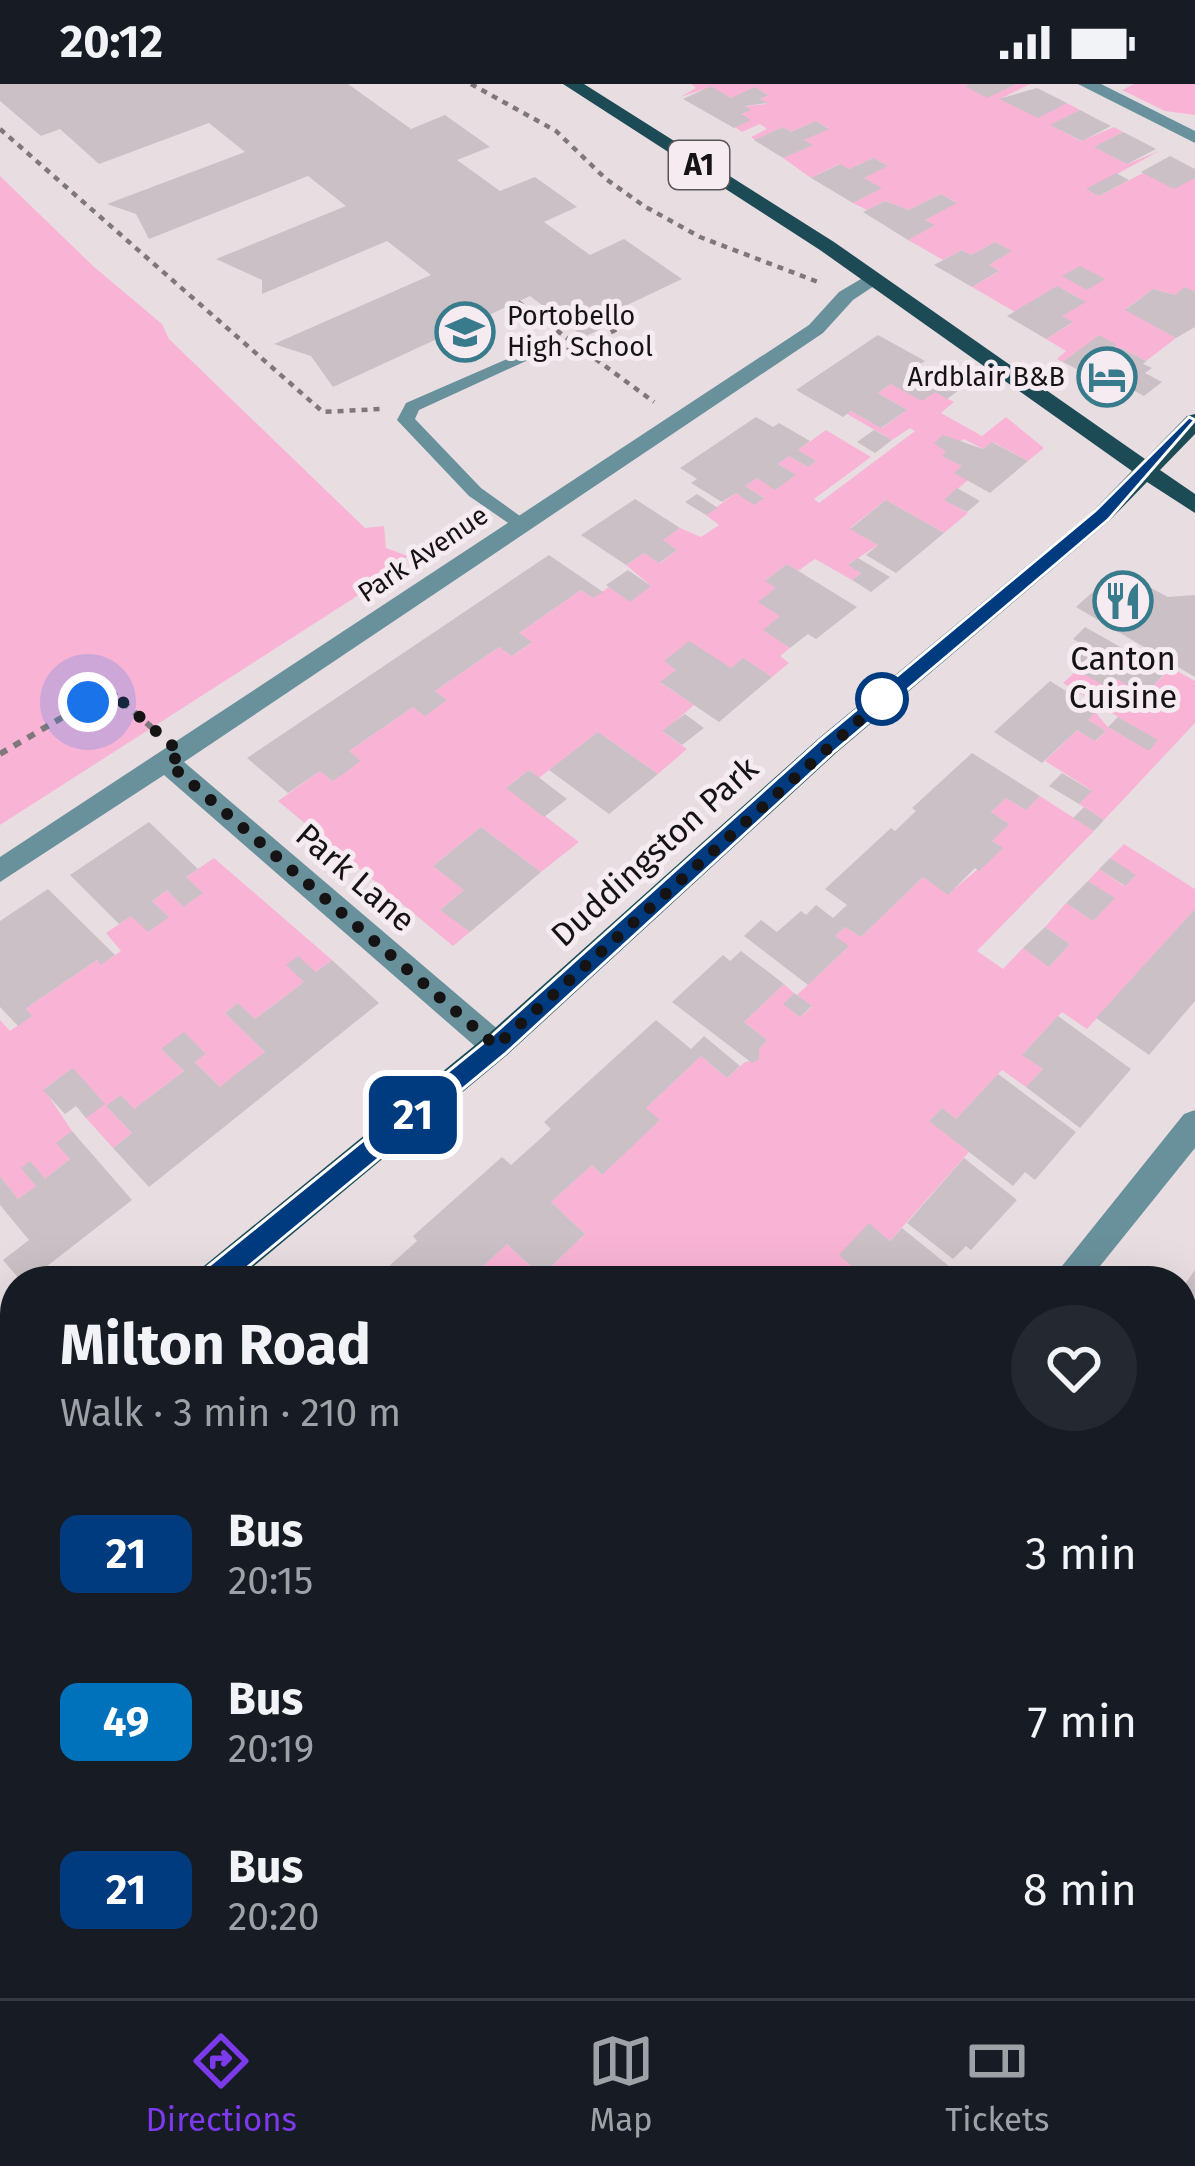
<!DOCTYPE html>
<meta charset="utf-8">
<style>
:root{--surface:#171b24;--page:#242831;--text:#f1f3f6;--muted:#9ea1a6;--line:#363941;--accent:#7c3aed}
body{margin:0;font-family:"Fira Sans",sans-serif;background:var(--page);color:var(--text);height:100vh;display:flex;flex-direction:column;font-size:45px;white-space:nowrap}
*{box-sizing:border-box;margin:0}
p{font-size:39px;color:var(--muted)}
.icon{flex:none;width:66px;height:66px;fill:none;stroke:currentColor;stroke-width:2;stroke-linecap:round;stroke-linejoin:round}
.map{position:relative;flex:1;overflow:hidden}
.side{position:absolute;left:0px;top:1182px;width:1197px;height:732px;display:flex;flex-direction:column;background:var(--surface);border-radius:48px 48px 0 0;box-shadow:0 12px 48px #0002}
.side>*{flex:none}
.badge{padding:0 24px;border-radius:18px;font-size:42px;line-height:78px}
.you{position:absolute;width:60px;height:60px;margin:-30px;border:9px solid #fff;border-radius:50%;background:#1a73e8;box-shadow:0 0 0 18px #1a73e833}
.map>.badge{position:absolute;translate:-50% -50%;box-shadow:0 0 0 6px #fff}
.round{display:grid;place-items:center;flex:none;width:126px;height:126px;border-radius:63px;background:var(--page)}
.headline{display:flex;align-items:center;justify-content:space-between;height:204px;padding:0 60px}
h1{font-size:57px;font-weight:700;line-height:90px}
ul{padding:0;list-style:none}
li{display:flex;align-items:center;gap:36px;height:168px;padding:0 60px}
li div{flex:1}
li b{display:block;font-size:45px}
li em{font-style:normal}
li .badge{min-width:132px;font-weight:700;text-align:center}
.status{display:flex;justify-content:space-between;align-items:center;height:84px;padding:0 60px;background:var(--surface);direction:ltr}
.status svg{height:33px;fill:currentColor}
.dock{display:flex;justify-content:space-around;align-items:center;height:168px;border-top:3px solid var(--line);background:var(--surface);font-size:33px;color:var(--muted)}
.dock a{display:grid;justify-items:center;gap:6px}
.dock .selected{color:var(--accent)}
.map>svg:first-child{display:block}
.green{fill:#f9b4d5}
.building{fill:#cac0c5}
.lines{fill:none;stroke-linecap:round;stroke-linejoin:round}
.path-far1{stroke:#7f787b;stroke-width:4.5;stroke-dasharray:6 6;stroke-linecap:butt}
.path{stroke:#7f787b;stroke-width:6;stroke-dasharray:8 8;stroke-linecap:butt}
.lane{fill:#69919c;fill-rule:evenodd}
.street{fill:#69919c;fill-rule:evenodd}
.primary{fill:#1c4b56;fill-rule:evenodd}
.line{fill:#003b80;stroke:#fff;stroke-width:3}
.walk{stroke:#161314;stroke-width:12;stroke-dasharray:0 21.6}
.stop-dot{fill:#fff;stroke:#003b80;stroke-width:6}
.labels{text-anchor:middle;stroke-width:10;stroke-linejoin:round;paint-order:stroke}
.far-poi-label{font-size:27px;fill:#161314;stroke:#f6ebf0;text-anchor:start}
.far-street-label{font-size:27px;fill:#161314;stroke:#f6ebf0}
.shield{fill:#f6ebf0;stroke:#595456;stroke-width:3}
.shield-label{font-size:30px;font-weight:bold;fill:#161314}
.poi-label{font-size:33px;fill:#161314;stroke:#f6ebf0}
.street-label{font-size:33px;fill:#161314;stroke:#f6ebf0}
</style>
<div class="status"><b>20:12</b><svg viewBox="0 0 49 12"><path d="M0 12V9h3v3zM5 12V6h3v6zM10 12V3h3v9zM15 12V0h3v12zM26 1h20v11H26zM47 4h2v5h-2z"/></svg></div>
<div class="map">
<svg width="1195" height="1914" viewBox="0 0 1195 1914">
<rect width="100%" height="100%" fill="#e8dee2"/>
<path class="green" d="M 691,0 L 1030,0 L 1000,15 L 1038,33 L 1067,19 L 1080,26 L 1051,41 L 1081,57 L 1114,43 L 1123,48 L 1095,63 L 1127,80 L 1159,67 L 1088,106 L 1099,112 L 1143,89 L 1195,94 L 1195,208 L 1175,211 L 1153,205 L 1126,225 L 1176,254 L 1146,277 L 1121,264 L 1115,269 L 1121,273 L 1118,275 L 1106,269 L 1099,252 L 1063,278 L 1057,275 L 1066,267 L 1046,255 L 1072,239 L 1062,232 L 1084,217 L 1057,202 L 1015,228 L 972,203 L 998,188 L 989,181 L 1011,167 L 995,158 L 971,171 L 962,166 L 943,176 L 908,156 L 933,140 L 925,136 L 956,118 L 941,110 L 909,126 L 885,117 L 867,126 L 853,119 L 881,104 L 864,94 L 886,81 L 873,74 L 849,85 L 839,80 L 811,94 L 783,74 L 812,61 L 804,56 L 828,44 L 816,37 L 791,48 L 783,43 L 755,56 L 751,53 L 767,45 L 760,40 L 742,48 L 735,43 L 741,30 L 750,26 L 745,22 L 767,20 L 760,15 L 767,10 L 755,4 L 731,14 L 711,3 L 680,13 L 696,4 Z
M 1134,0 L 1195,0 L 1195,31 L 1165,27 L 1122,6 Z
M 0,92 L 93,182 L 162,240 L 169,255 L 365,444 L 384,442 L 386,464 L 408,472 L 400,477 L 404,482 L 0,741 Z
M 891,300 L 935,308 L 954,318 L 941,329 L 982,352 L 1006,333 L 1044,364 L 1028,377 L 993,358 L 983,365 L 964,355 L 959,358 L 943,352 L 935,359 L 946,368 L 943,372 L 962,382 L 968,396 L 945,416 L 968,429 L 944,449 L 886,416 L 850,444 L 878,461 L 849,480 L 861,489 L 852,496 L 815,475 L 798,487 L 787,480 L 766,496 L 776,504 L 780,532 L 764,546 L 790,564 L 780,572 L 789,579 L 772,593 L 743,575 L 731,584 L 665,576 L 676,586 L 661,599 L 694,621 L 663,648 L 687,665 L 658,690 L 598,648 L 539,694 L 529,686 L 507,703 L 579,758 L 541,788 L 481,743 L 434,781 L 464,806 L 441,825 L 470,848 L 453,862 L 278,717 L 320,687 L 360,677 L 349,667 L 413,623 L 425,631 L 446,616 L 435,607 L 499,563 L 512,572 L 531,559 L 519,549 L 581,506 L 593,514 L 609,503 L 630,517 L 651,502 L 626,481 L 644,469 L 660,479 L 677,466 L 663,456 L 680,444 L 701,453 L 719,441 L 706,431 L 736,409 L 754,420 L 763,413 L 745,402 L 757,394 L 775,405 L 795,391 L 778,380 L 789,372 L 808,383 L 815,377 L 798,366 L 826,346 L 871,373 L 814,415 L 819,419 L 915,347 L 910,344 L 892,356 L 847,330 L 851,327 L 882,344 L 907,326 L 878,309 Z
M 1143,568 L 1195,597 L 1195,639 L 1104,736 L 1079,720 L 1091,706 L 1045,677 L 1077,646 L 1096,657 L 1106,647 L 1088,636 L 1095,628 L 1108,643 L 1148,666 L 1157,657 L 1063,599 L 1077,586 L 1117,595 L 1144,610 L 1166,589 L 1138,573 Z
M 1040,712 L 1094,747 L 977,867 L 1003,885 L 1023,864 L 1050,882 L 1070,860 L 1045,843 L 1066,819 L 1093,837 L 1114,814 L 1088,797 L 1099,785 L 1124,802 L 1135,792 L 1110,774 L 1124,760 L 1195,805 L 1195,825 L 1087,945 L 1062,928 L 1023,970 L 1043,985 L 1026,1003 L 1002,986 L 956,1035 L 942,1024 L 930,1036 L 969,1068 L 890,1157 L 869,1140 L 856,1194 L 860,1197 L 824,1197 L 811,1186 L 800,1197 L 467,1197 L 507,1160 L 541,1192 L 585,1150 L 551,1118 L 592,1081 L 601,1090 L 659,1037 L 646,1024 L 701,972 L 727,994 L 745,978 L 759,975 L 759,965 L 767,956 L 744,938 L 784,900 L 794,909 L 784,920 L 800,933 L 812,923 L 797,911 L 848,863 L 835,852 L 845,843 L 861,853 L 923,793 L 948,810 L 1002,765 L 992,757 L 1008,740 L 991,728 L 1006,714 L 1026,726 Z
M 214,774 L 332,876 L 316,888 L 287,881 L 304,898 L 255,935 L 238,919 L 225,929 L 265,968 L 220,1003 L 195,978 L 206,970 L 184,949 L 162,966 L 184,987 L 134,1025 L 107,1023 L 132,1049 L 113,1064 L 86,1034 L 73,985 L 44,1005 L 72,1047 L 70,1075 L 45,1095 L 30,1078 L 22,1083 L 36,1102 L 18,1115 L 0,1092 L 0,936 L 10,947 L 31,932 L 26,925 L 32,920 L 97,876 L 102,880 L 121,867 L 106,849 L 131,832 L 168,832 L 152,817 L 167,806 L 183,823 L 202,809 L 186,793 Z
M 1195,1361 L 1195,1780 L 1182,1767 L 1182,1379 Z
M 15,1556 L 15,1878 L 0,1889 L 0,1570 Z
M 740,1899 L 1107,1899 L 1122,1914 L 726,1914 Z"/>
<path class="building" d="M 0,0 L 348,0 L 411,45 L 445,31 L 490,63 L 457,76 L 500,107 L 535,93 L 577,123 L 544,138 L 590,171 L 624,155 L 682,195 L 602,233 L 612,240 L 584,253 L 530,212 L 333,303 L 311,272 L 274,260 L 431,191 L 387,157 L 262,210 L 262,196 L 216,175 L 346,122 L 308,92 L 149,155 L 136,130 L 107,120 L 245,68 L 209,39 L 99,80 L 60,45 L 41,52 L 0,17 Z
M 970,0 L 1016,0 L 987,14 L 965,2 Z
M 711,2 L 731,14 L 755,3 L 768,11 L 760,15 L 768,19 L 745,22 L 751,26 L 741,30 L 751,36 L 734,44 L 683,15 Z
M 1037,4 L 1067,19 L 1038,34 L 999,15 Z
M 1080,26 L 1095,34 L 1111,42 L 1082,57 L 1050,41 Z
M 816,37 L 829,45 L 804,56 L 813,61 L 783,74 L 754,56 L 783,43 L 791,48 Z
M 1123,48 L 1139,56 L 1156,65 L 1127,80 L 1094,63 Z
M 1170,72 L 1195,85 L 1195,94 L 1174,105 L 1141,88 Z
M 873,74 L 888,82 L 864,94 L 882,104 L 853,119 L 811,94 L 840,80 L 849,85 Z
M 1116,89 L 1129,96 L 1099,112 L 1086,105 Z
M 941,110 L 957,119 L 925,136 L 935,141 L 908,156 L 863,128 L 885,117 L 909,126 Z
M 995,158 L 1012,167 L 989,181 L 999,187 L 972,203 L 934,181 L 962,166 L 971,171 Z
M 1080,182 L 1105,195 L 1087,206 L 1062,192 Z
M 1057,202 L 1086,218 L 1062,232 L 1073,238 L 1046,255 L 1007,232 Z
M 1185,203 L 1195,208 L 1195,243 L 1176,254 L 1125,226 L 1153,205 L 1175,211 Z
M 878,251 L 925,277 L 916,283 L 959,306 L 947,315 L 935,308 L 922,317 L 891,300 L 878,309 L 907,326 L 881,344 L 851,327 L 843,333 L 796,306 Z
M 1099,251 L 1117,261 L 1106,269 L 1118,275 L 1121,273 L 1114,269 L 1121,264 L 1146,277 L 1143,280 L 1152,284 L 1145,289 L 1162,298 L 1144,312 L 1127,303 L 1121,308 L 1063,278 Z
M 756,333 L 773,343 L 779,339 L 810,357 L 798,366 L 816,377 L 808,383 L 789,372 L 778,380 L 796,391 L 775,406 L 757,394 L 745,402 L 764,414 L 754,421 L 736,409 L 722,418 L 691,399 L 697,395 L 680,384 Z
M 874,346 L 892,356 L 875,369 L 857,358 Z
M 943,351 L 983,365 L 992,358 L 1028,377 L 990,409 L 954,389 L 962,382 L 942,372 L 946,368 L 934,359 Z
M 957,404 L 980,417 L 967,428 L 944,416 Z
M 697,410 L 718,424 L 706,431 L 685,418 Z
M 635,415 L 680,444 L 663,456 L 677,466 L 659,479 L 644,469 L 626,481 L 581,451 Z
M 886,416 L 944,449 L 896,489 L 866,471 L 878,461 L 850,445 Z
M 549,471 L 603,508 L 593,514 L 581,506 L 519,549 L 532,558 L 512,572 L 499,563 L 435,607 L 447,616 L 425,632 L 413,623 L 349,667 L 361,677 L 333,697 L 320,687 L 288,709 L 247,674 Z
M 858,474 L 890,493 L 871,508 L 852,496 L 861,489 L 848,481 Z
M 787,480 L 857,523 L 816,555 L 808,550 L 790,564 L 763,546 L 780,532 L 758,518 L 776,504 L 765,497 Z
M 628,486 L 651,502 L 630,518 L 606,501 Z
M 1117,486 L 1168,513 L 1195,511 L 1195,593 L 1076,523 Z
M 1085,543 L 1138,573 L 1166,588 L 1144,611 L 1117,595 L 1108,604 L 1069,581 L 1087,563 L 1073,555 Z
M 689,557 L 731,584 L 743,574 L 772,593 L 719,638 L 660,598 L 676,586 L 664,577 Z
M 1050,597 L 1097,626 L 1088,636 L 1106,647 L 1095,657 L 1077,646 L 1042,679 L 994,648 Z
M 685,630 L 704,644 L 682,661 L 662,647 Z
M 1118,633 L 1158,656 L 1149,667 L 1108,643 Z
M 598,648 L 658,690 L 609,730 L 549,686 Z
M 972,669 L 1040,712 L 1026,726 L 1006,714 L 991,728 L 1009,740 L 992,757 L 1003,764 L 979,787 L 975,784 L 948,811 L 923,793 L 861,853 L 845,843 L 835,852 L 849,862 L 808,901 L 744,852 L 761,836 L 777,848 L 801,827 L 806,831 L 816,821 L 833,834 L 847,821 L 825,805 L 891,744 L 895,747 L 916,727 L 912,724 Z
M 529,686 L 567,715 L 544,733 L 506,704 Z
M 1062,689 L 1092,707 L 1079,720 L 1049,702 Z
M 1084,723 L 1104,736 L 1094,747 L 1073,734 Z
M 149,738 L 198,785 L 186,793 L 203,809 L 183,823 L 167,806 L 160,811 L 152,817 L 169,833 L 148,848 L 131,832 L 119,840 L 70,791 Z
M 481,743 L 541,788 L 470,848 L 440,826 L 464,806 L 433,782 Z
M 1110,774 L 1136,791 L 1125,802 L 1099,785 Z
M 1088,797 L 1115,814 L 1093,837 L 1066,819 Z
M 48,805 L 115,871 L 101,881 L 97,876 L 32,920 L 26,925 L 32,932 L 18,942 L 0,923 L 0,837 Z
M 1195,825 L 1195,917 L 1149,971 L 1096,934 Z
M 1045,843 L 1070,860 L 1049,883 L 1023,864 Z
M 741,867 L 784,900 L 744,938 L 767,956 L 759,965 L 759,975 L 752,979 L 672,918 L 723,871 L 730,877 Z
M 298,872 L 316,888 L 332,876 L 379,919 L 149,1103 L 113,1064 L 132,1049 L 106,1022 L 121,1011 L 134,1025 L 184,987 L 161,965 L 184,948 L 206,970 L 195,978 L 220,1003 L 241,986 L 265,968 L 225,929 L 238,919 L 255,935 L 304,898 L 286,881 Z
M 794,909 L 812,922 L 800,933 L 783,920 Z
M 1058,932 L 1131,985 L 1080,1044 L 1026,1003 L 1043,985 L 1022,971 Z
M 656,936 L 691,965 L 704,952 L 740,982 L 727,994 L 701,972 L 646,1024 L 660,1036 L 602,1091 L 592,1081 L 551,1118 L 585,1150 L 541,1192 L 507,1160 L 467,1197 L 363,1197 L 374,1187 L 379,1191 L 417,1157 L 413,1152 L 502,1073 L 511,1081 L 551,1045 L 544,1038 Z
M 73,984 L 105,1020 L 86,1034 L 76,1022 L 65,1030 L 43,1006 Z
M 998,990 L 1076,1048 L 1035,1096 L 1025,1088 L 1013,1102 L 929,1037 L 942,1024 L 956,1035 Z
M 72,1047 L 132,1116 L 28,1197 L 21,1197 L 3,1176 L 29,1156 L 0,1121 L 0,1092 L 18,1115 L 36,1102 L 21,1084 L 30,1077 L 45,1095 L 70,1075 L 56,1059 Z
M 964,1074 L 1017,1116 L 971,1166 L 966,1162 L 953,1175 L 907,1139 Z
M 869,1139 L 890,1157 L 902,1144 L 955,1187 L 946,1197 L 860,1197 L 856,1194 L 860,1189 L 839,1171 Z
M 1195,1186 L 1195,1271 L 1185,1286 L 1195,1294 L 1195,1361 L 1182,1379 L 1182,1204 Z
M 5,1460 L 15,1473 L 15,1556 L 0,1570 L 0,1465 Z
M 1182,1767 L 1195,1780 L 1195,1817 L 1182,1804 Z
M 1195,1877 L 1195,1914 L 1186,1914 L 1177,1905 Z
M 15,1878 L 15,1899 L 140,1899 L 120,1914 L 15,1914 L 5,1885 Z
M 585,1899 L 612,1899 L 620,1914 L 576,1914 L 573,1908 Z
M 656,1899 L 740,1899 L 726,1914 L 669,1914 Z
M 1107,1899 L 1143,1899 L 1133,1914 L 1122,1914 Z"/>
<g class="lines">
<path class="path-far1" d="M 471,0 L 556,47 L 606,95 L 644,122 L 700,153 L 818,198
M 0,45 L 323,328 L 380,325
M 518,218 L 654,318
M 555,268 L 580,264 L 617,245"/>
<path class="path" d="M 0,670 L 109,606 L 157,648"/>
<path class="lane" d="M 523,268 L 537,272 L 419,326 L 415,335 L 481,404 L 527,437 L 527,445 L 520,447 L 469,412 L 397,336 L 406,319 Z"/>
<path class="street" d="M 1078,0 L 1101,0 L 1195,47 L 1195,59 Z
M 866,192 L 883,196 L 853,216 L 823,249 L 184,678 L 507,953 L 511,962 L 507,971 L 496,975 L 485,971 L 164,691 L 0,798 L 0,773 L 809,241 L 839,208 Z
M 1195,1026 L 1195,1064 L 1088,1197 L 1050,1197 L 1184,1030 Z
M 357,1899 L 413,1899 L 407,1914 L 351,1914 Z"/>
<path class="primary" d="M 563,0 L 584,0 L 834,158 L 1145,375 L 1187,332 L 1195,330 L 1195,350 L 1160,386 L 1195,410 L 1195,429 L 1147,398 L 1109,437 L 836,669 L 507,971 L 236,1197 L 194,1197 L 199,1186 L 485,953 L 818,655 L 1093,427 L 1132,387 L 820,166 Z
M 15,1340 L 15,1381 L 0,1388 L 0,1348 Z"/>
</g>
<path class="line" d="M 1189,333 L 1195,336 L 1108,436 L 835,667 L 505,970 L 220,1206 L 211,1209 L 201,1206 L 198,1197 L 201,1188 L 488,955 L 820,656 L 1095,427 Z"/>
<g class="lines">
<path class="walk" d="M 88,618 L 109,606 L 182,670 L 168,679 L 496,962 L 894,605 L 882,615"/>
</g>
<defs>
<g id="school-ring" transform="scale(3)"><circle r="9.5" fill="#f6ebf0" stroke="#387b8c" stroke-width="1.5"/><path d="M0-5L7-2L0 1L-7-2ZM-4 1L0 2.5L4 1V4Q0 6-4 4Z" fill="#387b8c"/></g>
<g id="hotel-ring" transform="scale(3)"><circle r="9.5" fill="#f6ebf0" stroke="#387b8c" stroke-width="1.5"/><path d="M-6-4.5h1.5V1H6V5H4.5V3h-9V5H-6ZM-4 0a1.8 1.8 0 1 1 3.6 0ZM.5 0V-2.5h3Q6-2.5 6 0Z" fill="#387b8c"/></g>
<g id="restaurant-ring" transform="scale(3)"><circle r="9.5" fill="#f6ebf0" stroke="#387b8c" stroke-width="1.5"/><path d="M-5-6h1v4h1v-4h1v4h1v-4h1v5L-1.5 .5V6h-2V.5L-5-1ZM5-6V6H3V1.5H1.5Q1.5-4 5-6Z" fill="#387b8c"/></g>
</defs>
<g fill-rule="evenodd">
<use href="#school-ring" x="465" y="248"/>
<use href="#hotel-ring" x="1107" y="293"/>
<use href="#restaurant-ring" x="1123" y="517"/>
</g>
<circle class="stop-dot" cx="882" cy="615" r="24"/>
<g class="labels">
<g class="far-poi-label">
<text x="507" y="241">Portobello<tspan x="507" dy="31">High School</tspan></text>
<text x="1065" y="302" text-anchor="end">Ardblair B&amp;B</text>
</g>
<g class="far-street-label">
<text transform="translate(423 470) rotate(-34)" y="9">Park Avenue</text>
</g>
<rect class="shield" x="669" y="57" width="60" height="48" rx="9"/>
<g class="shield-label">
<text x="699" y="91">A1</text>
</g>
<g class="poi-label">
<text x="1123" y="586">Canton<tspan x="1123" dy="38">Cuisine</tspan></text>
</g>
<g class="street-label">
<text transform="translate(654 767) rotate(-42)" y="12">Duddingston Park</text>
<text transform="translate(356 793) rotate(41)" y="12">Park Lane</text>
</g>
</g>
</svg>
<div class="you" style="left:88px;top:618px"></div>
<b class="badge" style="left:413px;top:1031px;background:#003b80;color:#fff">21</b>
<section class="side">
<div class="headline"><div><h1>Milton Road</h1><p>Walk · 3 min · 210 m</p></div><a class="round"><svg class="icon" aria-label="heart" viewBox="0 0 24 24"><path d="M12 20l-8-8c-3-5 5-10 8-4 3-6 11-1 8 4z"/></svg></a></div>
<ul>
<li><span class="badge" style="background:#003b80;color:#fff">21</span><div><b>Bus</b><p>20:15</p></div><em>3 min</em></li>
<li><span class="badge" style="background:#0072bc;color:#fff">49</span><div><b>Bus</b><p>20:19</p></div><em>7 min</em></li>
<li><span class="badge" style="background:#003b80;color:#fff">21</span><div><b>Bus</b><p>20:20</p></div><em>8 min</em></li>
</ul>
</section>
</div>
<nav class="dock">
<a class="selected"><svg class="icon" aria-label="directions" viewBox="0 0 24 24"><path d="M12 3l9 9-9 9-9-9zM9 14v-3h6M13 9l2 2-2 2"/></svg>Directions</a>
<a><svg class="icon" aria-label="map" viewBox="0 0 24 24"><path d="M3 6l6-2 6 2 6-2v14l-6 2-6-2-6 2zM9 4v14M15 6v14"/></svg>Map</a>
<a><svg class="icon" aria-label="tickets" viewBox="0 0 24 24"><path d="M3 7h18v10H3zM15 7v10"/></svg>Tickets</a>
</nav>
